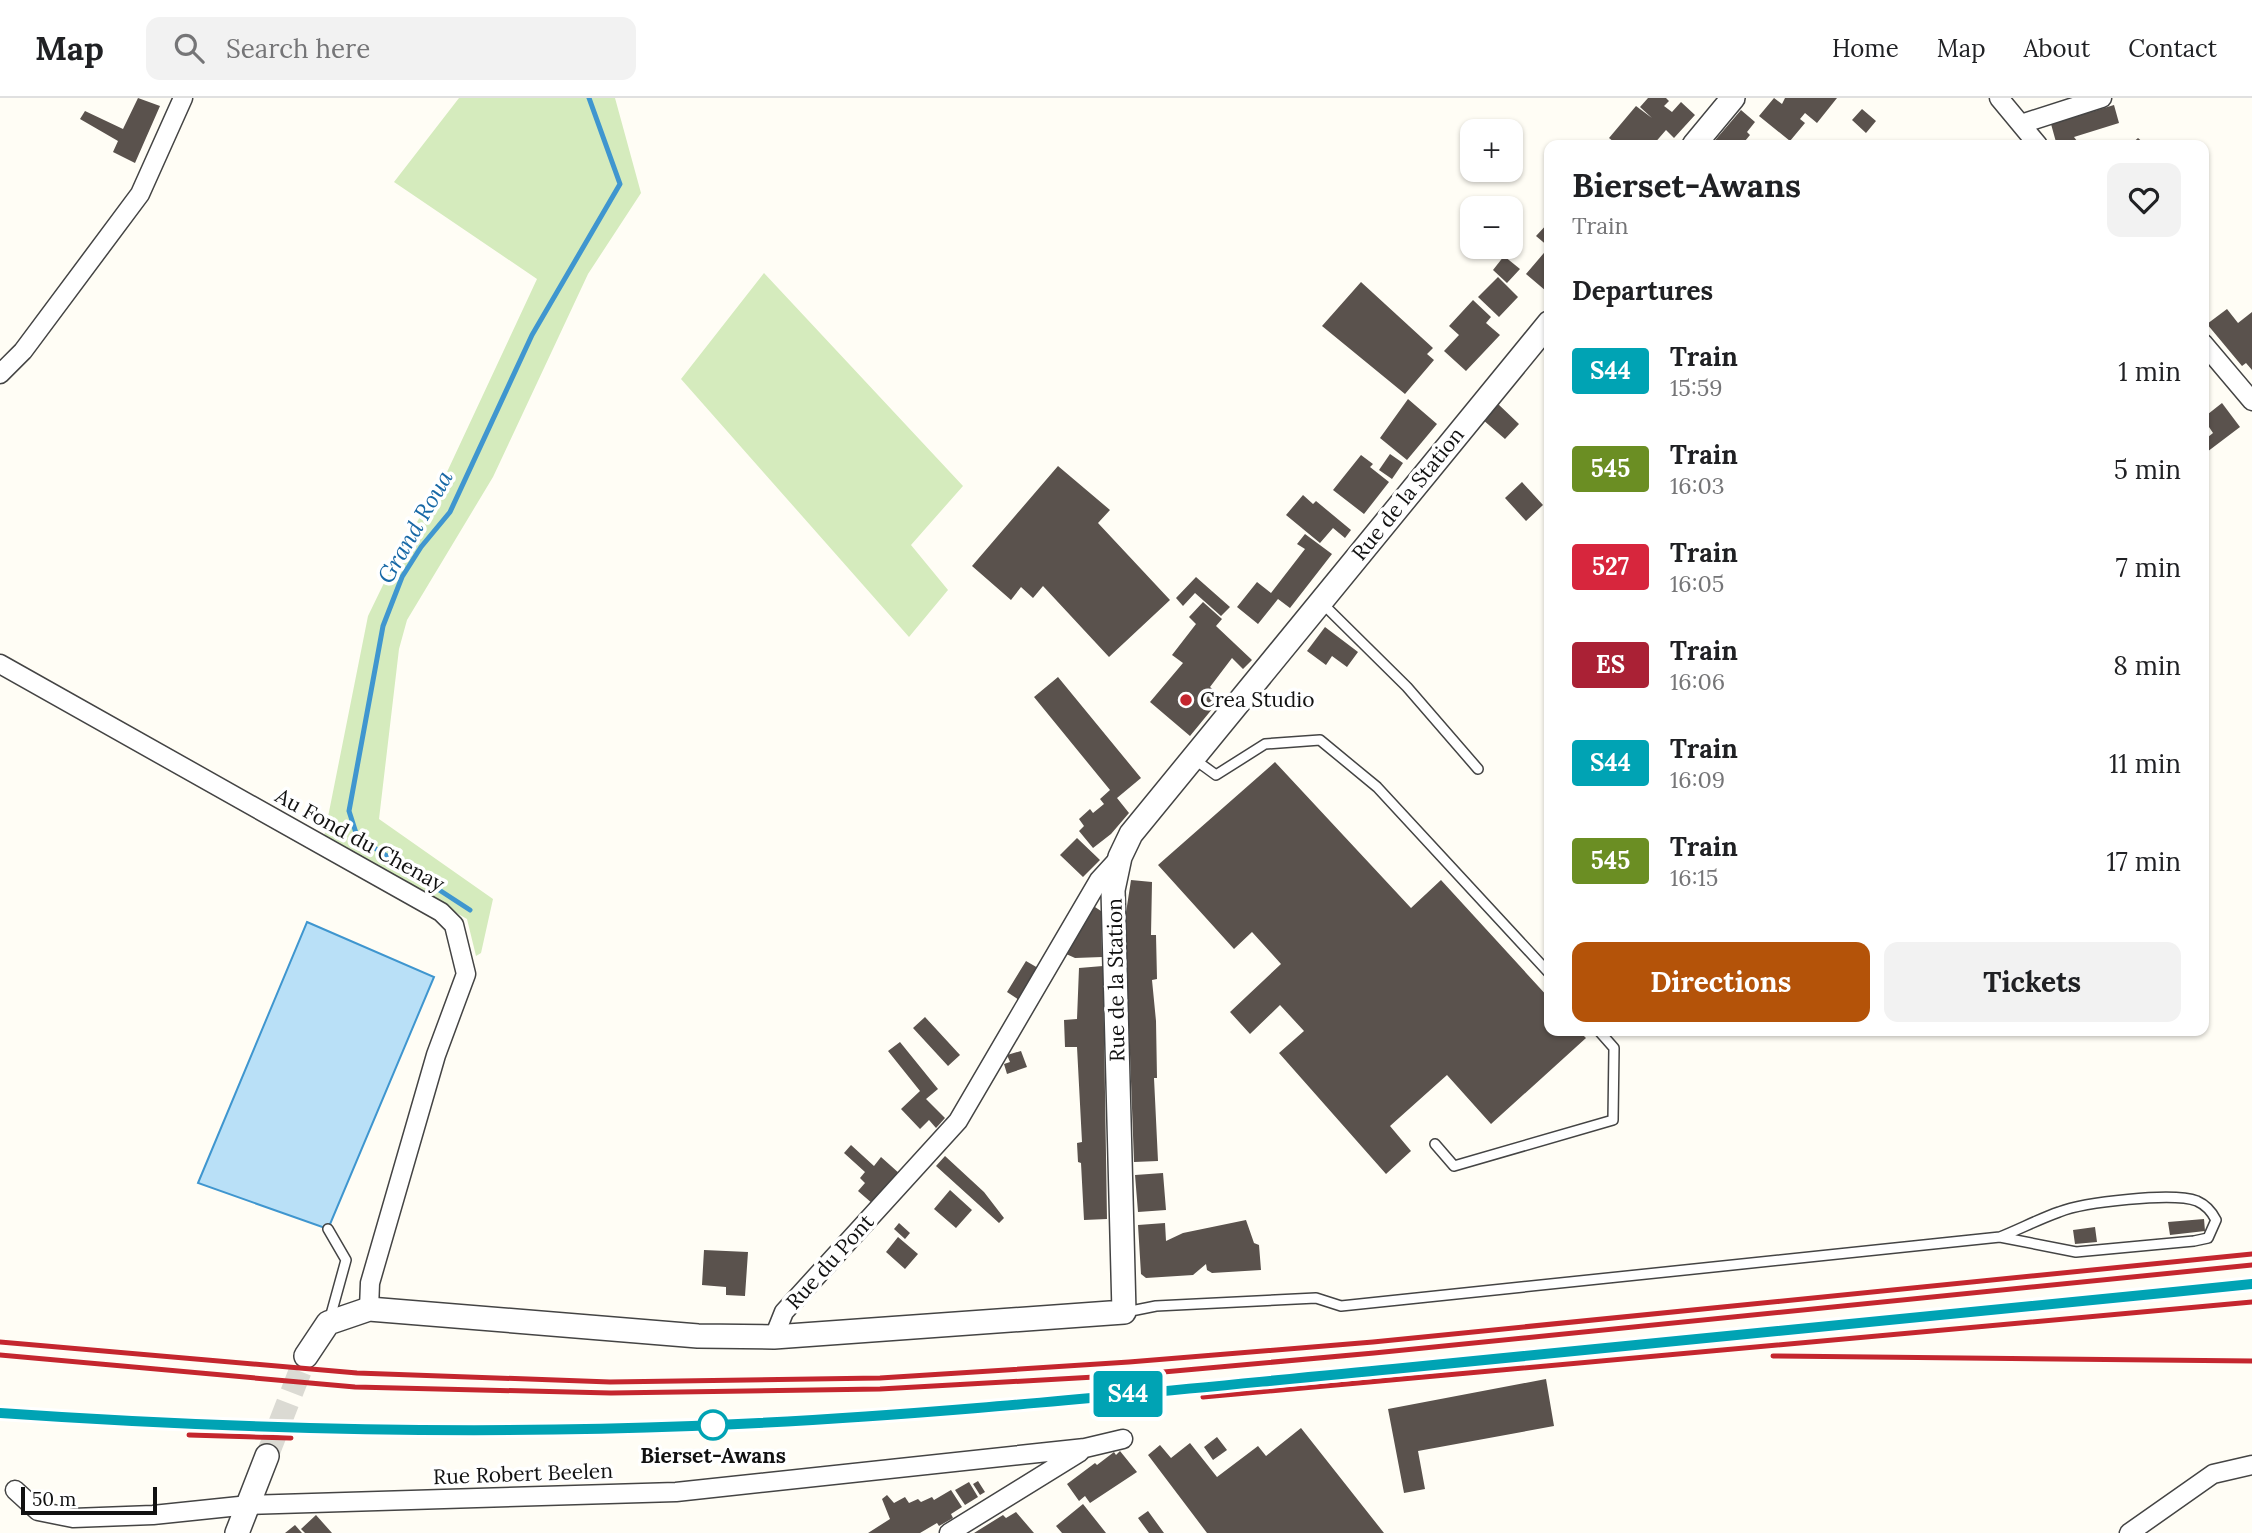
<!DOCTYPE html>
<meta charset="utf-8">
<style>
:root{--surface:#fff;--page:#f2f2f2;--text:#202124;--muted:#757577;--line:#e0e0e0;--accent:#b45309}
body{margin:0;font-family:Lora,serif;background:var(--page);color:var(--text);height:100vh;display:flex;flex-direction:column;font-size:26px;white-space:nowrap}
*{box-sizing:border-box;margin:0}
p{font-size:23px;color:var(--muted)}
.icon{flex:none;width:38px;height:38px;fill:none;stroke:currentColor;stroke-width:2;stroke-linecap:round;stroke-linejoin:round}
.map{position:relative;flex:1;overflow:hidden}
.side{position:absolute;left:1544px;top:42px;width:665px;height:896px;display:flex;flex-direction:column;background:var(--surface);border-radius:14px;box-shadow:0 2px 5px #0004}
.side>*{flex:none}
.badge{padding:0 14px;border-radius:5px;font-size:24px;line-height:46px}
.fabs{position:absolute;left:1460px;top:21px;display:grid;gap:14px}
.fabs a{display:grid;place-items:center;width:63px;height:63px;border-radius:14px;background:var(--surface);box-shadow:0 2px 5px #0004;font-size:35px}
.scale{position:absolute;left:21px;bottom:18px;width:136px;box-sizing:border-box;padding-left:7px;border:4px solid #111;border-top:0;font-size:19px;line-height:24px;white-space:nowrap;color:#111;-webkit-text-stroke:5px #fff;paint-order:stroke}
.map>.badge{position:absolute;translate:-50% -50%;box-shadow:0 0 0 4px #fff}
h2{padding:0 28px;font-size:26px;line-height:63px}
.round{display:grid;place-items:center;flex:none;width:74px;height:74px;border-radius:14px;background:var(--page)}
.headline{display:flex;align-items:center;justify-content:space-between;height:119px;padding:0 28px}
h1{font-size:33px;font-weight:700;line-height:52px}
.cta{display:flex;gap:14px;margin-top:auto;padding:14px 28px}
.cta a{flex:1;height:80px;border-radius:14px;background:var(--accent);color:#fff;font-size:28px;font-weight:700;line-height:80px;text-align:center}
.cta a+a{background:var(--page);color:var(--text)}
ul{padding:0;list-style:none}
li{display:flex;align-items:center;gap:21px;height:98px;padding:0 28px}
li div{flex:1}
li b{display:block;font-size:26px}
li em{font-style:normal}
li .badge{min-width:77px;font-weight:700;text-align:center}
header{display:flex;align-items:center;gap:42px;box-sizing:border-box;height:98px;padding:0 35px;background:var(--surface);border-bottom:2px solid var(--line)}
header strong{font-size:33px}
nav{display:flex;gap:38px;margin-inline-start:auto;font-size:24px}
.search{width:490px;height:63px;background:var(--page);display:flex;align-items:center;gap:18px;box-sizing:border-box;padding:0 24px;border-radius:14px;color:var(--muted);font-size:26px}
.map>svg:first-child{display:block}
.green{fill:#d5ebbd}
.water{fill:#b9e0f7;stroke:#3f96cf;stroke-width:2}
.lines{fill:none;stroke-linecap:round;stroke-linejoin:round}
.stream{stroke:#3f96cf;stroke-width:5}
.building{fill:#5a524d}
.tertiary-tunnel{stroke:#dbdad3;stroke-width:23;stroke-dasharray:23 11;stroke-linecap:butt}
.service-casing{stroke:#444;stroke-width:12}
.minor-casing{stroke:#444;stroke-width:21}
.tertiary-casing{stroke:#444;stroke-width:26}
.service{stroke:#fff;stroke-width:9}
.minor{stroke:#fff;stroke-width:18}
.tertiary{stroke:#fff;stroke-width:23}
.rail{stroke:#c4262e;stroke-width:5}
.line-casing{stroke:#fff;stroke-width:16}
.line{stroke:#00a3b4;stroke-width:10}
.poi-dot{fill:#c4262e;stroke:#fff;stroke-width:2.5}
.stop-dot{fill:#fff;stroke:#00a3b4;stroke-width:3.5}
.labels{text-anchor:middle;stroke-width:7;stroke-linejoin:round;paint-order:stroke}
.street-label{font-size:21px;fill:#111;stroke:#fff}
.poi-label{font-size:21px;fill:#111;stroke:#fff;text-anchor:start}
.stop-label{font-size:21px;font-weight:bold;fill:#111;stroke:#fff}
.water-label{font-size:23px;font-style:italic;fill:#1768a6;stroke:#fff}
</style>
<header>
<strong>Map</strong>
<div class="search"><svg class="icon" aria-label="search" viewBox="0 0 24 24"><circle cx="10" cy="10" r="6"/><path d="M15 15l6 6"/></svg>Search here</div>
<nav><a>Home</a><a>Map</a><a>About</a><a>Contact</a></nav>
</header>
<div class="map">
<svg width="2252" height="1435" viewBox="0 0 2252 1435">
<rect width="100%" height="100%" fill="#fffdf5"/>
<path class="green" d="M 459,0 L 615,0 L 641,95 L 588,176 L 493,379 L 407,522 L 399,551 L 379,721 L 493,801 L 481,855 L 476,858 L 467,821 L 324,739 L 368,518 L 399,454 L 447,374 L 537,181 L 394,84 Z
M 764,175 L 963,388 L 911,447 L 948,492 L 909,539 L 681,281 Z"/>
<path class="water" d="M 307,824 L 434,879 L 328,1131 L 198,1085 Z"/>
<g class="lines">
<path class="stream" d="M 470,812 L 364,743 L 356,735 L 349,713 L 383,528 L 402,479 L 421,449 L 450,414 L 532,237 L 620,86 L 589,0"/>
</g>
<path class="building" d="M 138,0 L 160,8 L 135,65 L 113,54 L 118,43 L 80,21 L 85,13 L 123,31 Z
M 1648,0 L 1666,0 L 1669,3 L 1664,8 L 1672,14 L 1681,4 L 1695,17 L 1674,40 L 1666,32 L 1653,47 L 1611,47 L 1614,44 L 1609,40 L 1636,8 L 1652,20 L 1640,9 Z
M 1774,0 L 1782,6 L 1785,0 L 1837,0 L 1817,25 L 1805,15 L 1800,21 L 1805,25 L 1790,43 L 1759,18 Z
M 2114,7 L 2119,25 L 2074,39 L 2080,47 L 2059,47 L 2056,44 L 2051,26 Z
M 1862,11 L 1876,23 L 1866,35 L 1852,22 Z
M 1741,12 L 1755,24 L 1747,34 L 1750,37 L 1745,43 L 1750,47 L 1711,47 Z
M 2138,40 L 2146,47 L 2130,47 Z
M 1549,124 L 1549,189 L 1546,193 L 1526,176 L 1549,149 L 1536,138 Z
M 1504,158 L 1520,171 L 1507,185 L 1493,172 Z
M 1498,179 L 1518,199 L 1499,219 L 1478,199 Z
M 1361,184 L 1433,250 L 1427,256 L 1434,262 L 1405,296 L 1322,228 Z
M 1473,202 L 1491,219 L 1486,225 L 1500,237 L 1466,273 L 1444,253 L 1459,237 L 1449,228 Z
M 2227,211 L 2238,225 L 2252,214 L 2252,272 L 2246,265 L 2242,268 L 2207,226 Z
M 1408,301 L 1437,326 L 1407,362 L 1380,340 Z
M 1497,305 L 1519,326 L 1505,341 L 1482,321 Z
M 2222,305 L 2240,329 L 2203,357 L 2203,343 L 2213,335 L 2203,320 Z
M 1390,356 L 1403,365 L 1392,381 L 1379,372 Z
M 1361,357 L 1373,366 L 1370,369 L 1389,384 L 1364,416 L 1333,392 Z
M 1058,368 L 1110,412 L 1098,425 L 1170,502 L 1109,559 L 1043,488 L 1033,500 L 1021,489 L 1011,502 L 972,468 Z
M 1522,384 L 1543,407 L 1526,423 L 1505,400 Z
M 1303,397 L 1313,406 L 1316,403 L 1351,432 L 1345,440 L 1333,430 L 1320,445 L 1286,417 Z
M 1305,436 L 1332,456 L 1290,510 L 1278,501 L 1258,526 L 1237,509 L 1257,484 L 1271,495 L 1305,451 L 1297,446 Z
M 1196,479 L 1230,509 L 1221,518 L 1195,495 L 1183,508 L 1176,500 Z
M 1203,504 L 1222,521 L 1216,528 L 1252,562 L 1243,571 L 1232,560 L 1210,589 L 1222,599 L 1190,638 L 1150,604 L 1183,565 L 1172,557 L 1196,526 L 1189,519 Z
M 1325,529 L 1358,554 L 1347,569 L 1332,558 L 1326,567 L 1307,553 Z
M 1058,579 L 1141,680 L 1117,700 L 1129,715 L 1111,736 L 1093,750 L 1079,733 L 1084,728 L 1079,721 L 1090,711 L 1093,715 L 1104,706 L 1100,701 L 1110,692 L 1034,599 Z
M 1275,664 L 1411,810 L 1441,782 L 1549,900 L 1549,933 L 1579,933 L 1586,940 L 1491,1026 L 1447,977 L 1390,1028 L 1411,1053 L 1386,1076 L 1279,955 L 1304,933 L 1280,907 L 1250,936 L 1230,914 L 1281,866 L 1252,834 L 1234,851 L 1158,767 Z
M 1077,740 L 1100,762 L 1083,779 L 1060,757 Z
M 1131,782 L 1152,784 L 1151,837 L 1156,837 L 1157,881 L 1152,882 L 1156,923 L 1157,980 L 1154,980 L 1158,1063 L 1134,1064 L 1125,821 Z
M 1092,807 L 1101,813 L 1102,859 L 1075,860 L 1064,855 Z
M 1026,863 L 1038,870 L 1019,902 L 1007,894 Z
M 1103,868 L 1107,1121 L 1084,1122 L 1081,1065 L 1078,1064 L 1077,1045 L 1082,1044 L 1077,949 L 1065,949 L 1064,922 L 1077,921 L 1079,870 Z
M 925,919 L 960,957 L 948,968 L 913,930 Z
M 900,944 L 938,991 L 926,1001 L 945,1020 L 936,1030 L 929,1022 L 920,1031 L 901,1011 L 920,993 L 888,953 Z
M 1021,953 L 1027,969 L 1007,976 L 1004,966 L 1010,964 L 1007,957 Z
M 851,1047 L 874,1068 L 881,1059 L 900,1076 L 873,1106 L 858,1093 L 865,1085 L 860,1080 L 865,1074 L 844,1055 Z
M 945,1058 L 984,1094 L 1004,1120 L 999,1125 L 936,1068 Z
M 1163,1075 L 1166,1112 L 1138,1114 L 1135,1077 Z
M 950,1092 L 972,1112 L 956,1130 L 934,1111 Z
M 2204,1121 L 2205,1133 L 2170,1137 L 2168,1124 Z
M 1246,1122 L 1254,1145 L 1259,1147 L 1261,1172 L 1212,1175 L 1207,1172 L 1206,1166 L 1193,1177 L 1146,1180 L 1141,1176 L 1138,1127 L 1165,1125 L 1166,1143 L 1183,1135 Z
M 899,1125 L 910,1135 L 905,1141 L 894,1131 Z
M 2095,1129 L 2097,1144 L 2075,1146 L 2073,1132 Z
M 898,1139 L 918,1156 L 905,1171 L 886,1154 Z
M 704,1152 L 748,1154 L 745,1198 L 726,1197 L 726,1189 L 702,1187 Z
M 1546,1281 L 1554,1328 L 1418,1353 L 1425,1391 L 1404,1395 L 1388,1311 Z
M 1301,1330 L 1384,1435 L 1207,1435 L 1148,1357 L 1160,1347 L 1171,1360 L 1190,1345 L 1217,1379 L 1258,1348 L 1266,1358 Z
M 1217,1339 L 1227,1352 L 1213,1362 L 1204,1349 Z
M 1120,1353 L 1137,1374 L 1090,1405 L 1085,1398 L 1079,1403 L 1067,1386 L 1095,1365 L 1097,1367 L 1114,1354 L 1116,1357 Z
M 978,1383 L 985,1394 L 980,1397 L 973,1386 Z
M 969,1384 L 978,1399 L 965,1407 L 955,1392 Z
M 951,1392 L 962,1409 L 951,1416 L 953,1420 L 939,1428 L 937,1425 L 920,1435 L 868,1435 L 890,1421 L 882,1401 L 887,1397 L 894,1405 L 905,1399 L 909,1405 L 918,1401 L 921,1404 L 932,1399 L 934,1402 Z
M 1083,1406 L 1106,1435 L 1062,1435 L 1056,1428 Z
M 1148,1413 L 1164,1435 L 1149,1435 L 1138,1420 Z
M 1016,1414 L 1034,1435 L 974,1435 L 1003,1417 L 1006,1420 Z
M 316,1417 L 332,1435 L 305,1435 L 301,1431 Z
M 295,1427 L 302,1435 L 285,1435 Z"/>
<g class="lines">
<path class="tertiary-tunnel" d="M 267,1358 L 306,1258"/>
<g class="service-casing">
<path id="service" d="M 1322,505 L 1407,589 L 1478,671
M 1194,661 L 1216,677 L 1265,646 L 1320,642 L 1377,689 L 1549,875
M 1435,1046 L 1454,1068 L 1613,1022 L 1614,950 L 1599,933
M 328,1131 L 346,1162 L 330,1220
M 1126,1214 L 1156,1208 L 1316,1200 L 1341,1208 L 2000,1139 C 2020,1131 2039,1121 2059,1114 C 2084,1104 2173,1094 2197,1103 C 2206,1107 2212,1114 2216,1122 L 2208,1140 L 2194,1143 L 2076,1154 L 2000,1139"/>
</g>
<g class="minor-casing">
<path id="minor" d="M 1999,0 L 2038,47
M 2021,26 L 2102,0
M 2203,245 L 2252,303
M 0,276 L 23,253 L 140,96 L 183,0
M 0,566 L 441,814 L 454,827 L 466,876 L 436,957 L 370,1185 L 369,1211
M 774,1239 L 784,1214 L 958,1023 L 1099,782 L 1120,759
M 15,1392 L 38,1413 L 73,1420 L 153,1417 L 249,1407 L 676,1394 L 1085,1350 L 1123,1341
M 949,1435 L 1080,1354
M 2129,1435 L 2213,1376 L 2252,1367"/>
</g>
<g class="tertiary-casing">
<path id="tertiary" d="M 1694,47 L 1733,0
M 306,1258 L 328,1225 L 369,1211 L 698,1238 L 774,1239 L 1124,1214 L 1113,792 L 1120,759 L 1131,736 L 1549,225
M 237,1435 L 267,1358"/>
</g>
<use href="#service" class="service"/>
<use href="#minor" class="minor"/>
<use href="#tertiary" class="tertiary"/>
<path class="rail" d="M 0,1244 L 357,1275 L 610,1284 L 880,1280 L 1129,1264 L 1373,1244 L 2252,1156
M 0,1257 L 355,1289 L 611,1295 L 880,1291 L 1130,1277 L 1374,1255 L 2252,1167
M 1773,1258 L 2252,1263
M 1203,1299 L 2252,1204
M 0,1315 C 231,1331 461,1336 692,1328 C 922,1319 1153,1294 1382,1272 C 1672,1245 1962,1215 2252,1186
M 189,1337 L 291,1340"/>
</g>
<g class="lines">
<g class="line-casing">
<path id="line" d="M 0,1315 C 231,1331 461,1337 692,1328 C 926,1319 1160,1293 1393,1271 C 1680,1243 1966,1215 2252,1186"/>
</g>
<use href="#line" class="line"/>
</g>
<circle class="poi-dot" cx="1186" cy="602" r="7"/>
<circle class="stop-dot" cx="713" cy="1327" r="14"/>
<g class="labels">
<g class="street-label">
<text transform="translate(1408 396) rotate(-51)" y="7">Rue de la Station</text>
<text transform="translate(360 742) rotate(29)" y="7">Au Fond du Chenay</text>
<text transform="translate(1116 882) rotate(-91)" y="7">Rue de la Station</text>
<text transform="translate(830 1164) rotate(-48)" y="7">Rue du Pont</text>
<text transform="translate(523 1376) rotate(-2)" y="7">Rue Robert Beelen</text>
</g>
<g class="poi-label">
<text x="1200" y="609">Crea Studio</text>
</g>
<g class="stop-label">
<text x="713" y="1365">Bierset-Awans</text>
</g>
<g class="water-label">
<text transform="translate(415 429) rotate(-60)" y="8">Grand Roua</text>
</g>
</g>
</svg>
<div class="fabs">
<a>+</a>
<a>−</a>
</div>
<div class="scale">50 m</div>
<b class="badge" style="left:1128px;top:1296px;background:#00a3b4;color:#fff">S44</b>
<section class="side">
<div class="headline"><div><h1>Bierset-Awans</h1><p>Train</p></div><a class="round"><svg class="icon" aria-label="heart" viewBox="0 0 24 24"><path d="M12 20l-8-8c-3-5 5-10 8-4 3-6 11-1 8 4z"/></svg></a></div>
<h2>Departures</h2>
<ul>
<li><span class="badge" style="background:#00a3b4;color:#fff">S44</span><div><b>Train</b><p>15:59</p></div><em>1 min</em></li>
<li><span class="badge" style="background:#6b8e23;color:#fff">545</span><div><b>Train</b><p>16:03</p></div><em>5 min</em></li>
<li><span class="badge" style="background:#d7263d;color:#fff">527</span><div><b>Train</b><p>16:05</p></div><em>7 min</em></li>
<li><span class="badge" style="background:#aa2135;color:#fff">ES</span><div><b>Train</b><p>16:06</p></div><em>8 min</em></li>
<li><span class="badge" style="background:#00a3b4;color:#fff">S44</span><div><b>Train</b><p>16:09</p></div><em>11 min</em></li>
<li><span class="badge" style="background:#6b8e23;color:#fff">545</span><div><b>Train</b><p>16:15</p></div><em>17 min</em></li>
</ul>
<div class="cta"><a>Directions</a><a>Tickets</a></div>
</section>
</div>
